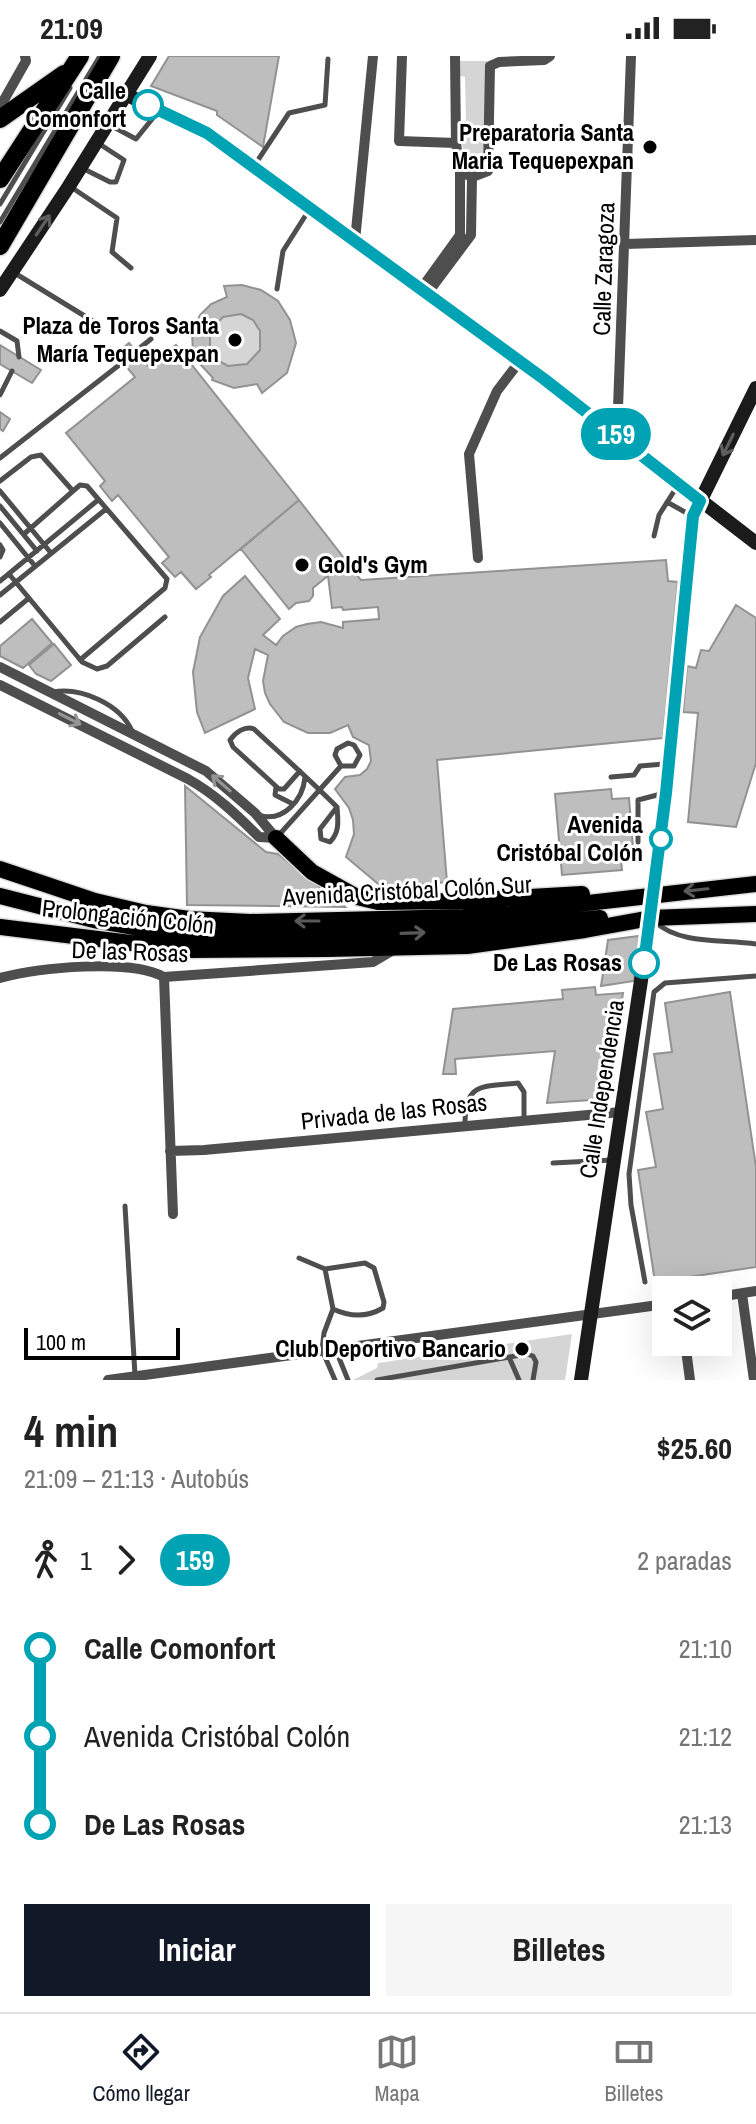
<!DOCTYPE html>
<html lang="es">
<meta charset="utf-8">
<style>
:root{--surface:#fff;--page:#f6f6f6;--text:#222;--muted:#767676;--line:#e0e0e0;--accent:#111827}
body{margin:0;font-family:"Archivo Narrow",sans-serif;background:var(--page);color:var(--text);height:100vh;display:flex;flex-direction:column;font-size:30px;white-space:nowrap}
*{box-sizing:border-box;margin:0}
p{font-size:26px;color:var(--muted)}
.icon{flex:none;width:44px;height:44px;fill:none;stroke:currentColor;stroke-width:2;stroke-linecap:round;stroke-linejoin:round}
.map{position:relative;height:1324px;overflow:hidden}
.panel{display:flex;flex-direction:column;background:var(--surface);flex:1}
.panel>*{flex:none}
.badge{padding:0 16px;border-radius:26px;font-size:28px;line-height:52px}
.buttons{position:absolute;left:652px;top:1220px;display:grid;gap:16px}
.buttons a{display:grid;place-items:center;width:80px;height:80px;border-radius:0px;background:var(--surface);box-shadow:0 8px 32px #0002;font-size:40px}
.scale{position:absolute;left:24px;bottom:20px;width:156px;box-sizing:border-box;padding-left:8px;border:4px solid #000;border-top:0;font-size:22px;line-height:28px;white-space:nowrap;color:#000;-webkit-text-stroke:6px #fff;paint-order:stroke}
.map>.badge{position:absolute;translate:-50% -50%;box-shadow:0 0 0 4px #fff}
.legs{display:flex;align-items:center;gap:12px;height:88px;padding:0 24px;font-size:26px}
.legs p{margin-inline-start:auto}
.head{display:flex;align-items:center;justify-content:space-between;height:136px;padding:0 24px}
h1{font-size:44px;font-weight:700;line-height:60px}
.action{display:flex;gap:16px;margin-top:auto;padding:16px 24px}
.action a{flex:1;height:92px;border-radius:0px;background:var(--accent);color:#fff;font-size:32px;font-weight:700;line-height:92px;text-align:center}
.action a+a{background:var(--page);color:var(--text)}
ul{padding:0 24px;list-style:none}
li{display:flex;align-items:center;gap:28px;height:88px;font-size:30px}
li i{display:grid;place-items:center;width:12px;height:100%;margin:0 10px;background:currentColor}
li i::after{content:'';width:20px;height:20px;margin:-10px;border:6px solid;border-radius:50%;background:var(--surface)}
li p{margin-inline-start:auto}
li:first-child i{background:linear-gradient(#0000 50%,currentColor 0)}
li:last-child i{background:linear-gradient(currentColor 50%,#0000 0)}
.status{display:flex;justify-content:space-between;align-items:center;height:56px;padding:0 40px;background:var(--surface);direction:ltr}
.status svg{height:22px;fill:currentColor}
.tabs{display:flex;justify-content:space-around;align-items:center;height:112px;border-top:2px solid var(--line);background:var(--surface);font-size:22px;color:var(--muted)}
.tabs a{display:grid;justify-items:center;gap:4px}
.tabs .on{color:var(--accent)}
.map>svg:first-child{display:block}
.green{fill:#d5d5d5}
.building{fill:#bebebe;stroke:#929292;stroke-width:2;fill-rule:evenodd}
.lines{fill:none;stroke-linecap:round;stroke-linejoin:round}
.primary-casing{stroke:#dbdbdb;stroke-width:19}
.highway-casing{stroke:#dbdbdb;stroke-width:21}
.lane{stroke:#4e4e4e;stroke-width:5}
.street{stroke:#4e4e4e;stroke-width:10}
.secondary{stroke:#1b1b1b;stroke-width:14}
.primary{stroke:#000;stroke-width:16}
.highway{stroke:#000;stroke-width:18}
.oneway{stroke:#5f5f5f}
.oneway2{stroke:#959595}
.oneway3{stroke:#595959}
.line-1-casing{stroke:#fff;stroke-width:18}
.line-1{stroke:#00a3b4;stroke-width:12}
.stop-1-dot{fill:#fff;stroke:#00a3b4;stroke-width:4}
.poi-dot{fill:#000;stroke:#fff;stroke-width:3}
.labels{text-anchor:middle;stroke-width:6;stroke-linejoin:round;paint-order:stroke}
.stop-label{font-size:24px;font-weight:bold;fill:#000;stroke:#fff;text-anchor:end}
.poi-label{font-size:24px;font-weight:bold;fill:#000;stroke:#fff;text-anchor:end}
.street-label{font-size:24px;fill:#000;stroke:#fff}
</style>
<div class="status"><b>21:09</b><svg viewBox="0 0 49 12"><path d="M0 12V9h3v3zM5 12V6h3v6zM10 12V3h3v9zM15 12V0h3v12zM26 1h20v11H26zM47 4h2v5h-2z"/></svg></div>
<div class="map">
<svg width="756" height="1324" viewBox="0 0 756 1324">
<rect width="100%" height="100%" fill="#fff"/>
<path class="green" d="M 460,5 L 487,5 L 487,110 L 483,115 L 470,115 C 464,106 460,78 460,67 L 466,66 L 465,21 L 460,20 Z
M209 284a26 26 0 1 1 52 0a26 26 0 1 1-52 0Z
M 572,1278 L 565,1324 L 353,1324 L 377,1312 L 378,1307 Z"/>
<path class="building" d="M 169,0 L 279,0 L 263,91 L 217,59 L 217,55 L 151,30 Z
M 242,229 L 261,234 L 278,245 L 290,264 L 296,287 L 287,317 L 262,337 L 257,328 L 234,332 L 212,324 L 213,322 L 199,307 L 193,297 L 192,276 L 200,259 L 211,248 L 227,241 L 224,230 ZM 241,258 L 253,264 L 260,275 L 260,294 L 247,308 L 228,310 L 217,304 L 210,294 L 210,275 L 223,261 Z
M 129,287 L 148,310 L 176,289 L 299,444 L 209,519 L 211,521 L 196,533 L 181,516 L 175,521 L 162,507 L 169,501 L 118,439 L 112,445 L 100,430 L 105,425 L 66,377 L 135,321 L 116,298 Z
M 0,289 L 41,314 L 32,327 L 0,308 Z
M 0,356 L 10,363 L 3,375 L 0,373 Z
M 299,444 L 361,524 L 666,504 L 668,525 L 678,526 L 663,682 L 437,704 L 447,826 L 383,832 L 346,801 L 354,778 L 353,764 L 349,752 L 335,733 L 345,721 L 360,719 L 367,713 L 371,705 L 369,689 L 353,681 L 348,669 L 330,677 L 308,677 L 284,666 L 270,648 L 265,637 L 263,625 L 268,599 L 255,593 L 248,622 L 255,653 L 205,677 L 197,656 L 193,616 L 200,581 L 223,540 L 245,520 L 280,563 L 263,579 L 276,589 L 283,580 L 296,571 L 307,568 L 321,566 L 343,572 L 343,566 L 379,563 L 378,551 L 343,554 L 342,551 L 332,552 L 328,520 L 313,532 L 313,540 L 309,545 L 296,547 L 289,553 L 241,493 Z
M 736,549 L 756,562 L 756,707 L 736,771 L 688,766 L 698,657 L 683,656 L 687,610 L 696,612 L 701,594 L 709,595 Z
M 32,563 L 52,587 L 23,612 L 0,600 L 0,590 Z
M 54,588 L 71,609 L 51,625 L 36,618 L 29,609 Z
M 185,730 L 266,796 L 278,798 L 345,851 L 187,849 Z
M 611,733 L 612,743 L 629,742 L 633,792 L 620,793 L 622,814 L 562,819 L 555,738 Z
M 639,880 L 634,925 L 601,930 L 608,884 Z
M 595,931 L 596,939 L 623,937 L 606,1043 L 547,1047 L 555,995 L 455,1003 L 456,1018 L 443,1018 L 453,953 L 563,943 L 562,934 Z
M 730,936 L 756,1111 L 756,1211 L 655,1226 L 638,1114 L 656,1111 L 646,1056 L 663,1053 L 654,998 L 672,996 L 665,947 Z"/>
<g class="lines">
<g class="primary-casing">
<path id="primary" d="M 276,782 L 312,816 L 357,841 L 378,846 L 462,845 L 582,838
M 0,813 L 95,845 L 146,857 L 189,863 L 250,866 L 464,861 L 756,828
M 0,840 L 94,864 L 186,880 L 251,881 L 466,875 L 600,862
M 0,871 L 188,894 L 326,893 L 467,890 L 585,874 L 651,862 L 756,858"/>
</g>
<g class="highway-casing">
<path id="highway" d="M 0,63 L 64,18
M 0,123 L 80,0
M 0,190 L 111,0"/>
</g>
<path class="lane" d="M 108,68 L 136,83 L 157,57
M 254,110 L 289,57 L 325,49 L 328,3
M 82,112 L 110,126 L 116,126 L 124,104 L 98,87
M 71,131 L 117,162 L 112,196 L 131,212
M 0,148 L 70,32
M 0,166 L 100,0
M 13,216 L 96,267
M 277,233 L 283,195 L 309,154
M 0,275 L 17,285 L 19,301
M 136,295 L 151,283
M 0,339 L 12,315
M 0,402 L 123,306
M 0,425 L 31,401 L 41,399 L 73,435 L 80,429 L 87,430 L 167,523 L 165,532 L 80,604
M 0,435 L 51,497
M 667,446 L 692,460
M 0,450 L 37,495
M 0,467 L 35,510
M 24,478 L 73,435
M 654,480 L 659,459 L 678,429
M 0,489 L 3,494 L 0,501
M 9,518 L 82,606 L 97,613 L 107,610 L 165,561
M 0,525 L 98,444
M 0,539 L 106,453
M 0,566 L 29,542
M 53,636 C 81,631 120,648 132,675
M 300,715 L 284,733 L 279,733 L 233,691 L 230,684 C 235,677 245,669 254,673 C 282,699 310,724 337,751 C 338,764 340,776 330,786 L 321,783 L 320,773 L 337,751
M 611,721 L 634,719 L 640,710 L 664,708
M 276,731 L 275,739 L 293,748
M 259,759 C 283,767 303,744 305,721
M 278,780 L 341,710 L 354,710 L 360,699 L 354,689 L 348,687 L 337,693 L 335,699 L 341,710
M 638,786 L 638,744 L 661,738
M 655,866 C 681,889 723,883 756,888
M 465,1068 C 465,1026 482,1031 518,1027 L 524,1036 L 524,1063
M 553,1107 L 612,1104
M 125,1150 L 135,1319
M 299,1202 L 325,1213 L 365,1207 L 374,1212 L 384,1246 L 383,1252 C 366,1262 350,1261 333,1253
M 325,1213 L 333,1253 L 324,1277 L 322,1294 L 335,1324
M 645,1226 L 631,1149 L 629,1118 L 654,936 L 665,927 L 756,920
M 335,1292 L 348,1324
M 509,1301 L 519,1324
M 377,1324 L 527,1298 L 533,1300 L 536,1306 L 533,1324"/>
<path class="street" d="M 402,0 L 399,85 L 456,87 L 455,0
M 0,51 L 26,5 L 25,0
M 456,87 L 459,109 L 463,117 L 472,121 L 488,115 L 490,10 L 499,6 L 544,4 L 550,0
M 355,185 L 373,0
M 625,188 L 756,184
M 421,233 L 460,179 L 460,114
M 427,238 L 471,179 L 472,121
M 617,379 L 631,0
M 478,502 L 469,398 L 497,335 L 520,305
M 0,611 L 206,715 L 255,757 L 276,782
M 0,629 L 188,723 C 215,738 237,759 259,781 L 276,782
M 164,921 L 173,1158
M 0,922 C 38,912 130,902 164,921 L 373,906 L 395,893
M 170,1095 L 204,1094 L 621,1056
M 742,1238 L 754,1324
M 718,1241 L 756,1235
M 685,1286 L 690,1324
M 108,1324 L 666,1248"/>
<path class="secondary" d="M 125,38 L 207,77 L 520,305 L 756,487
M 0,234 L 69,130 L 150,0
M 581,1324 L 654,838 L 693,460 L 756,332"/>
<use href="#primary" class="primary"/>
<use href="#highway" class="highway"/>
</g>
<defs><path id="oneway-shaft" d="M-6 0H5M1.5-3L5.5 0L1.5 3" fill="none" stroke-width="1.6" stroke-linecap="round" stroke-linejoin="round" transform="scale(2)"/></defs>
<g class="oneway">
<use href="#oneway-shaft" transform="translate(43 169) rotate(-56)"/>
<use href="#oneway-shaft" transform="translate(728 389) rotate(116)"/>
</g>
<g class="oneway2">
<use href="#oneway-shaft" transform="translate(70 663) rotate(27)"/>
<use href="#oneway-shaft" transform="translate(221 727) rotate(-139)"/>
</g>
<g class="oneway3">
<use href="#oneway-shaft" transform="translate(696 834) rotate(174)"/>
<use href="#oneway-shaft" transform="translate(307 865) rotate(180)"/>
<use href="#oneway-shaft" transform="translate(413 877) rotate(-2)"/>
</g>
<g class="lines">
<g class="line-1-casing">
<path id="line-1" d="M 148,49 L 207,77 L 544,323 L 700,445 L 693,460 L 666,737 L 644,907"/>
</g>
<use href="#line-1" class="line-1"/>
</g>
<g class="stop-1-dot">
<circle cx="148" cy="49" r="14"/>
<circle cx="661" cy="783" r="10"/>
<circle cx="644" cy="907" r="14"/>
</g>
<g class="poi-dot">
<circle cx="650" cy="91" r="8"/>
<circle cx="235" cy="284" r="8"/>
<circle cx="302" cy="509" r="8"/>
<circle cx="522" cy="1293" r="8"/>
</g>
<g class="labels">
<g class="stop-label">
<text x="126" y="43">Calle<tspan x="126" dy="28">Comonfort</tspan></text>
<text x="643" y="777">Avenida<tspan x="643" dy="28">Cristóbal Colón</tspan></text>
<text x="622" y="915">De Las Rosas</text>
</g>
<g class="poi-label">
<text x="634" y="85">Preparatoria Santa<tspan x="634" dy="28">Maria Tequepexpan</tspan></text>
<text x="219" y="278">Plaza de Toros Santa<tspan x="219" dy="28">María Tequepexpan</tspan></text>
<text x="318" y="517" text-anchor="start">Gold's Gym</text>
<text x="506" y="1301">Club Deportivo Bancario</text>
</g>
<g class="street-label">
<text transform="translate(604 213) rotate(-88)" y="8">Calle Zaragoza</text>
<text transform="translate(407 835) rotate(-3)" y="8">Avenida Cristóbal Colón Sur</text>
<text transform="translate(128 861) rotate(6)" y="8">Prolongación Colón</text>
<text transform="translate(130 896) rotate(2)" y="8">De las Rosas</text>
<text transform="translate(602 1033) rotate(-81)" y="8">Calle Independencia</text>
<text transform="translate(394 1056) rotate(-6)" y="8">Privada de las Rosas</text>
</g>
</g>
</svg>
<div class="buttons">
<a><svg class="icon" aria-label="layers" viewBox="0 0 24 24"><path d="M12 4l9 5-9 5-9-5zM3 14l9 5 9-5"/></svg></a>
</div>
<div class="scale">100 m</div>
<b class="badge" style="left:616px;top:378px;background:#00a3b4;color:#fff">159</b>
</div>
<section class="panel">
<div class="head"><div><h1>4 min</h1><p>21:09 – 21:13 · Autobús</p></div><b>$25.60</b></div>
<div class="legs"><svg class="icon" aria-label="walk" viewBox="0 0 24 24"><circle cx="13" cy="4" r="2"/><path d="M13 8l-2 6 4 7M11 14l-3 7M7 12l3-4h3l4 4"/></svg>1<svg class="icon" aria-label="forward" viewBox="0 0 24 24"><path d="M9 5l7 7-7 7"/></svg><b class="badge" style="background:#00a3b4;color:#fff">159</b><p>2 paradas</p></div>
<ul>
<li><i style="color:#00a3b4"></i><b>Calle Comonfort</b><p>21:10</p></li>
<li><i style="color:#00a3b4"></i><span>Avenida Cristóbal Colón</span><p>21:12</p></li>
<li><i style="color:#00a3b4"></i><b>De Las Rosas</b><p>21:13</p></li>
</ul>
<div class="action"><a>Iniciar</a><a>Billetes</a></div>
</section>
<nav class="tabs">
<a class="on"><svg class="icon" aria-label="directions" viewBox="0 0 24 24"><path d="M12 3l9 9-9 9-9-9zM9 14v-3h6M13 9l2 2-2 2"/></svg>Cómo llegar</a>
<a><svg class="icon" aria-label="map" viewBox="0 0 24 24"><path d="M3 6l6-2 6 2 6-2v14l-6 2-6-2-6 2zM9 4v14M15 6v14"/></svg>Mapa</a>
<a><svg class="icon" aria-label="tickets" viewBox="0 0 24 24"><path d="M3 7h18v10H3zM15 7v10"/></svg>Billetes</a>
</nav>
